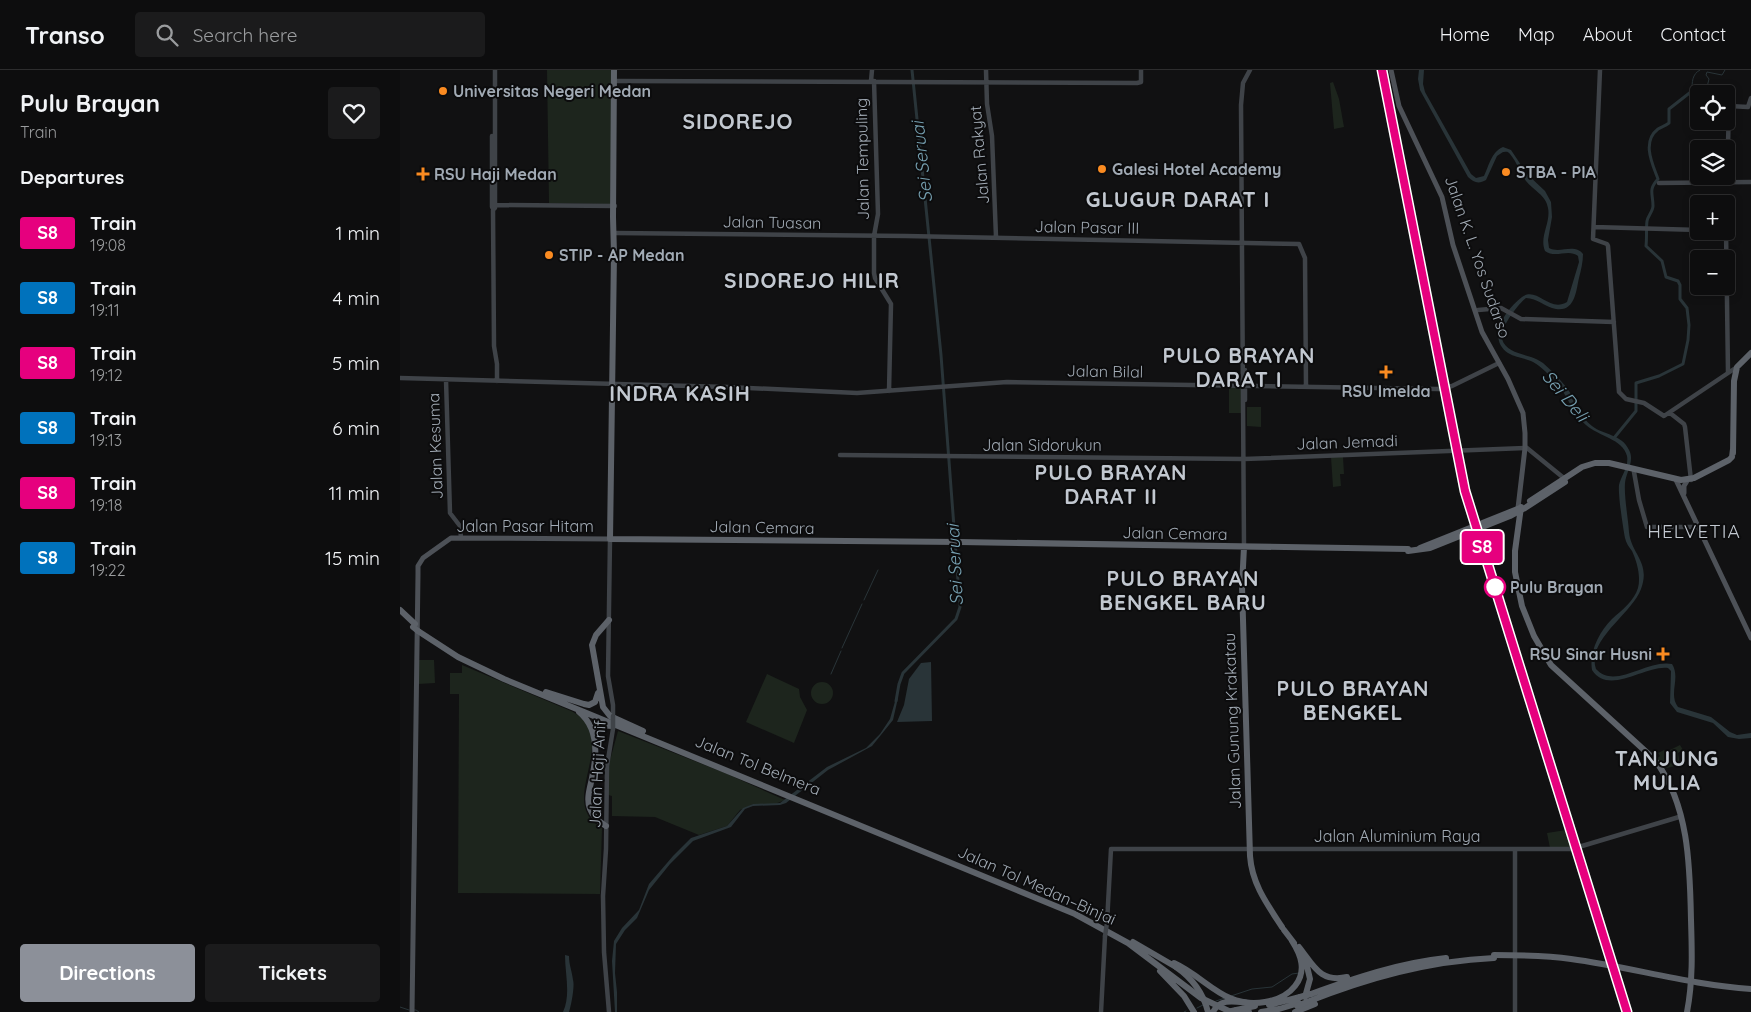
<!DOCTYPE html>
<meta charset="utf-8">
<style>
:root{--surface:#0d0d0e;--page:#1b1b1c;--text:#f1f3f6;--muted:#9a9c9e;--line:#2d2d2e;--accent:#8c9099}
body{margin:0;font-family:Quicksand,sans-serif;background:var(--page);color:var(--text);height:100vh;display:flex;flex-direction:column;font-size:19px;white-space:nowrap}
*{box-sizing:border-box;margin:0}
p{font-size:16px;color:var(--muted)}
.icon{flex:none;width:28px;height:28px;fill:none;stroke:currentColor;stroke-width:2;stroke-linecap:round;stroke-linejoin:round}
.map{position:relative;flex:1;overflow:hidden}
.details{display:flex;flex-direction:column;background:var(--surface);width:400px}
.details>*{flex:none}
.badge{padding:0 10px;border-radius:4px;font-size:18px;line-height:32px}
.fabs{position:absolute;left:1290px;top:15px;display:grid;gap:10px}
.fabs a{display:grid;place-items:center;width:45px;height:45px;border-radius:5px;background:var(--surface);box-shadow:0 2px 8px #0003,0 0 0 1px var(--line);font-size:25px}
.map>.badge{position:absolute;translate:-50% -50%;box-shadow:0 0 0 2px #fff}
h2{padding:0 20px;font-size:19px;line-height:45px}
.round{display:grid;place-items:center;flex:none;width:52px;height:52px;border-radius:5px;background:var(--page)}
.head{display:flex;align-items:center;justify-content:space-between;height:85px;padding:0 20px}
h1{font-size:24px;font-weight:800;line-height:38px}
.action{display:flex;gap:10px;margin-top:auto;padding:10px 20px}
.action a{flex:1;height:58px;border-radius:5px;background:var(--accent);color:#fff;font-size:20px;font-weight:800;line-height:58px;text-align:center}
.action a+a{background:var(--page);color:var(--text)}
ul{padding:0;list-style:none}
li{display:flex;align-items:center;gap:15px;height:65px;padding:0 20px}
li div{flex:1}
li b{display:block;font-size:19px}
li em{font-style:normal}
li .badge{min-width:55px;font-weight:700;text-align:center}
header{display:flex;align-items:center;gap:30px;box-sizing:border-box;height:70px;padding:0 25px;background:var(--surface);border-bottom:1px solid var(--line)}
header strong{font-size:24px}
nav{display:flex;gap:28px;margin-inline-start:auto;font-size:18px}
.search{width:350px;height:45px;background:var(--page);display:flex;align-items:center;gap:12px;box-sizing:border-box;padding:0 18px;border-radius:5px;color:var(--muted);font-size:19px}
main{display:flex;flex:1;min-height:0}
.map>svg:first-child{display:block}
.green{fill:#1d251d}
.water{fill:#293438}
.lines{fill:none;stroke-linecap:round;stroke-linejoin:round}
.stream{stroke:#293438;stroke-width:1}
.river{stroke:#293438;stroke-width:3}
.secondary{stroke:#3f4348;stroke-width:4.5}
.primary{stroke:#4d5157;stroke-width:5}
.highway{stroke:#5d6269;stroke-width:6}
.rail{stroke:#484c51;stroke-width:1;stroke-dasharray:6 5;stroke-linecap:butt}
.secondary-bridge{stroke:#3f4348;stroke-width:4.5}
.highway-bridge{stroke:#5d6269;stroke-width:6}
.line-casing{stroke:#fff;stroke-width:11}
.line{stroke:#e6007e;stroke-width:8}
.poi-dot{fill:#fa8b21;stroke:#0c0c0d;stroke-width:2}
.stop-dot{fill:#fff;stroke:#e6007e;stroke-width:2.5}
.labels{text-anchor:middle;stroke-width:4;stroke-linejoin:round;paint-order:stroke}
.poi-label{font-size:16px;font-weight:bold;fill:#a1aab4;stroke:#0c0c0d;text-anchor:start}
.street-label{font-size:16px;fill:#a1aab4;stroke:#0c0c0d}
.stop-label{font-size:16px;font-weight:bold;fill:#a1aab4;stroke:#0c0c0d;text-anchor:start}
.water-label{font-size:18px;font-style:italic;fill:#76a0b1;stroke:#0c0c0d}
.quarter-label{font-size:19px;letter-spacing:1px;fill:#c2c8d0;stroke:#0c0c0d}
.district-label{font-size:21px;font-weight:bold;letter-spacing:1px;fill:#c2c8d0;stroke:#0c0c0d}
</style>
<header>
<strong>Transo</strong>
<div class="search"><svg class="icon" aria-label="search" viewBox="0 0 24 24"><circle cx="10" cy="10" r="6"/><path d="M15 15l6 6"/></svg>Search here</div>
<nav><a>Home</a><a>Map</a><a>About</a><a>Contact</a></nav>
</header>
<main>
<section class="details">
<div class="head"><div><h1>Pulu Brayan</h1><p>Train</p></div><a class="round"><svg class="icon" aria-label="heart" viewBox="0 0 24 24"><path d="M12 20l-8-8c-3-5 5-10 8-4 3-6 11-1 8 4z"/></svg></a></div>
<h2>Departures</h2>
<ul>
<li><span class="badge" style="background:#e6007e;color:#fff">S8</span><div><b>Train</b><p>19:08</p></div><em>1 min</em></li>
<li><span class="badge" style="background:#0072bc;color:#fff">S8</span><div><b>Train</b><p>19:11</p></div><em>4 min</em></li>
<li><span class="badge" style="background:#e6007e;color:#fff">S8</span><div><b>Train</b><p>19:12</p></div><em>5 min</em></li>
<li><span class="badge" style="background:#0072bc;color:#fff">S8</span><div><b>Train</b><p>19:13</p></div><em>6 min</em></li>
<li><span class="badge" style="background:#e6007e;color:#fff">S8</span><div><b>Train</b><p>19:18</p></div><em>11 min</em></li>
<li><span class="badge" style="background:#0072bc;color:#fff">S8</span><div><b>Train</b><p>19:22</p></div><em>15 min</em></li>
</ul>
<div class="action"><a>Directions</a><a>Tickets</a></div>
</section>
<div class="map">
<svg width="1351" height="942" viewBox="0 0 1351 942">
<rect width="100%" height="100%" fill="#111112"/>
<path class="green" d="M 147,0 L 213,0 L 210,134 L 149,133 Z
M 933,12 L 939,29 L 944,57 L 934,59 L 930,13 Z
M 829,317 L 841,318 L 842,343 L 829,343 Z
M 847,337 L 861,337 L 861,357 L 847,356 Z
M 931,387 L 943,387 L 944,404 L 940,404 L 941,416 L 933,417 Z
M 17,590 L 34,590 L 35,613 L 18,614 Z
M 62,595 L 171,641 C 217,664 171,715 188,745 C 191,751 196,754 202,758 L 200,824 L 58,823 L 59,624 L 50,624 L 50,603 L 62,603 Z
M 367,604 L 399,619 L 400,627 L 407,640 L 394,673 L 346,652 Z
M411 623a11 11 0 1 1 22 0a11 11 0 1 1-22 0Z
M 218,661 L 325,703 L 385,730 L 375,734 L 353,734 L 340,740 L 327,756 L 299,765 L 255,747 L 212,746 L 212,726 L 208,725 L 209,694 Z
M 1280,675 L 1283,680 L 1278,683 L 1280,695 L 1262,699 L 1255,690 L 1260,686 L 1258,683 L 1264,680 L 1266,682 Z
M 1166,760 L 1172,778 L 1150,778 L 1147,763 Z"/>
<path class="water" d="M 1019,0 L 1024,0 L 1023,14 L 1025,22 L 1071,104 L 1076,108 L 1084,106 C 1089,96 1091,82 1103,77 L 1111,80 L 1127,104 L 1145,121 L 1151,132 L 1152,147 L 1148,170 L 1149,178 C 1160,184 1174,173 1183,184 C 1183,192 1181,200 1179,208 C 1176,221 1175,242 1156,239 C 1145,237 1137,228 1126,228 C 1118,234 1099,259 1102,269 C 1107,286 1131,283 1143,293 C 1153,302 1164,313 1171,324 C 1179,335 1180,347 1192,356 C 1203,365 1222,364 1229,380 C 1235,391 1226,402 1225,413 C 1224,427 1228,447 1229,462 C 1231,484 1251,492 1241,519 C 1232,544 1186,570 1196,599 C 1215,620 1247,589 1272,594 C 1281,608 1268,624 1278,637 L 1311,647 L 1330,662 L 1337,665 L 1351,663 L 1351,668 L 1339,669 L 1328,667 L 1313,653 L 1277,642 L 1270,633 L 1271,601 L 1268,598 C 1245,595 1209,626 1192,600 C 1189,582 1199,562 1212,549 C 1222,540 1234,531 1238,518 C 1241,506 1237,492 1232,481 C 1229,477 1226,473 1225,468 C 1223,457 1218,425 1219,415 C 1221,406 1229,397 1227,386 C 1223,369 1198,366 1186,355 C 1172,344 1168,325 1156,312 C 1149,305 1142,297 1133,292 C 1126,288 1116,288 1108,283 C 1086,268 1106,239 1122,227 C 1137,216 1149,243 1167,232 L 1179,192 L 1178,186 C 1168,178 1156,189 1145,181 C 1139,167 1151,153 1148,138 C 1146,125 1134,121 1126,111 C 1120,103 1117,92 1110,84 C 1107,81 1107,82 1103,82 L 1097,86 L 1086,110 C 1079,114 1074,113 1068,107 L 1020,20 L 1018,9 Z
M 531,592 L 532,651 L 497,652 L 504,635 L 509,609 L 521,593 Z
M 496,628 L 498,628 L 493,650 L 472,676 L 428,700 L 386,733 L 380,735 L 353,736 L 345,739 L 331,757 L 293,771 L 270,794 L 249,820 L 237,848 L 225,860 L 216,874 L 215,903 L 217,922 L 217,942 L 215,942 L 212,891 L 214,871 L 222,858 L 239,840 L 249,814 L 273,786 L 291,768 L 327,756 L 343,738 L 353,734 L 380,733 L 427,697 L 466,678 L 480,664 L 490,649 Z
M 165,885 L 169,886 C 169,895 172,901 173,910 C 175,916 171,936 169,942 L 163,942 C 171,925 165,904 165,885 Z"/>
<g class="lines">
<path class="stream" d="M 1300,0 C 1292,4 1292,12 1292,21 L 1307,17 L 1309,9 L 1306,5 L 1307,2 L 1322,5 L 1325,0
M 464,530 L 478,500
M 442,578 L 462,534
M 431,604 L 441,581
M 831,926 L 852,919 L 872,917 L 892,904 L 899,903
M 816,931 L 825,928
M 0,937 L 9,940
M 797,938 L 803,935
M 13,940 L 16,940 L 19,942
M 784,942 L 786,941"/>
<path class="river" d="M 1214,368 L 1236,341 L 1236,313 L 1259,306 L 1283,294 L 1288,270 L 1289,255 L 1287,238 L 1280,229 L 1280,215 L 1278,211 L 1266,207 L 1262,191 L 1246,176 C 1247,167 1246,159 1247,151 C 1248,146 1253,141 1253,136 C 1253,123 1248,120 1258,109 C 1253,95 1241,72 1258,59 C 1261,57 1265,56 1269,53 L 1269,39 L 1292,21
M 496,631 L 499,614 L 503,603 L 556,549 L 560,537 L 541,285 L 512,0"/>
<path class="secondary" d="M 95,0 L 95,138 L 93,140 L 94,276 L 97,294 L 97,311
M 586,0 L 587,34 L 592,66 L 596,167
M 1200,0 L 1193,169 L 1207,174 L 1208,176 L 1219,322 L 1226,329 L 1244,333 L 1264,346 L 1337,297
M 216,11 L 737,13 L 741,12 L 741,0
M 471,11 L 472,0
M 474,11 L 478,144 L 474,166 L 474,203 L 475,208 L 491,234 L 489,321
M 1327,112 L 1329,36 L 1348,37 L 1351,28
M 1259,113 L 1351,112
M 94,135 L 215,136
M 92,137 L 92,66
M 1194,157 L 1299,160
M 1326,160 L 1328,302
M 214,163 L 506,166 L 899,174 L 905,188 L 906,317
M 1078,240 L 1101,238 L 1121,249 L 1214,252
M 845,300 L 845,330
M 0,308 L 327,317 L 457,323 L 607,312 L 1038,319 L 1052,316 L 1099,293
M 46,310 L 50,443 L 60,456 L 61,468
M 1270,343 L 1284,354 L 1285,357 L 1291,410
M 1127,378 L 1165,409
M 440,385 L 844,389 L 1125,378
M 1234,402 L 1239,430 L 1247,457 L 1298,457
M 210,469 L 208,606 L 213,635 L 213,646
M 844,477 L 841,35 L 843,13 L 850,0
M 1115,779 L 1115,942
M 707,853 L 711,779 L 1172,779 L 1279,747
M 209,942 L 204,882 L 203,826 L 206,779 L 207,696 L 213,659
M 701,942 L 705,866"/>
<path class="primary" d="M 991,0 L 999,36 L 1042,127 L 1053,175 L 1082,262 L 1108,309 L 1123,343 L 1125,363 L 1125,378 L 1118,438
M 1276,410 L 1351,568
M 1284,423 L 1284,416 L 1287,411
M 12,942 L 18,504 L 18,496 L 23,488 L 51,468 L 210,469"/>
<path class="highway" d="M 214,0 L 213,147 L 214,184 L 210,469 L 560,472 L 1008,479
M 1333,383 L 1334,311 L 1337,297 L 1351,283
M 1130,431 L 1182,397 L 1195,393 L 1209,393 L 1281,410 L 1294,408 L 1329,390 L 1332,387 L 1333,379
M 1121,437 L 1115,481 L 1115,502 L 1122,536 L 1134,566 L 1151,595 L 1254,689 C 1289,733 1290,797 1291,850 C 1292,881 1293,911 1287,942
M 844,477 L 842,516 L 850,786 C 852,814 867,834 882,857
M 1020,478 L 1120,438
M 0,540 L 15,554
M 209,550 L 196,565 L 192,575 L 203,637 L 210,646 L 243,661
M 18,561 L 58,587 L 104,609 L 675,844 L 728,873 L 801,928 L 831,942
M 146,622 L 184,634 L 189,635 L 195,632 L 198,623
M 179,642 C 199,658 197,686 192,708 C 190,718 186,729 190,739 C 193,747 199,751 206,756
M 195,666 L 196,659 L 200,655 L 212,656
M 884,860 L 894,873
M 733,872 L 776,897
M 899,877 C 914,896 920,913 947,907
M 774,893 C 807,908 824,939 865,932 C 877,930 888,925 895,916 C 907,901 901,885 892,871
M 760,901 L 784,926 L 794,942
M 911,924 C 955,908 999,893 1046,888
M 905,927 L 910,909 L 905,888
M 907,932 C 968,908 1028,891 1094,888
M 869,935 L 900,927
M 836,940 L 849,942
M 861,942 L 879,939 L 899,933
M 895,942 L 915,934"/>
<path class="rail" d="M 982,0 L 1065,421 L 1227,942"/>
<path class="secondary-bridge" d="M 213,659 L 213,646
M 705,866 L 707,853"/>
<path class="highway-bridge" d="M 1008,481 L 1030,478 L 1110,446 L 1125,438 L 1165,412
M 13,557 L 18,561
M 1094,885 C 1120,885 1145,885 1171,889 C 1231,897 1290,915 1351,919
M 776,897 C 792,908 803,922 808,942
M 900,927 L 911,924
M 897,936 L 907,932
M 813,942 C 820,927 837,932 850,933
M 827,942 L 855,936"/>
</g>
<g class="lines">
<g class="line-casing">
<path id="line" d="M 982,0 L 1065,421 L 1227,942"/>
</g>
<use href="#line" class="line"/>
</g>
<g class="poi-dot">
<circle cx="43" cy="21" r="5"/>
<circle cx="702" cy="99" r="5"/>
<circle cx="1106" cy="102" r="5"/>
<path d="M20.5 96.5h5v5h5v5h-5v5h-5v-5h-5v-5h5z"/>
<circle cx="149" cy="185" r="5"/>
<path d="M983.5 294.5h5v5h5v5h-5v5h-5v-5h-5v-5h5z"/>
<path d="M1260.5 576.5h5v5h5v5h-5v5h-5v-5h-5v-5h5z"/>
</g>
<circle class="stop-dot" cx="1095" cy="517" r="10"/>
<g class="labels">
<g class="poi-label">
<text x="53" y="27">Universitas Negeri Medan</text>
<text x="712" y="105">Galesi Hotel Academy</text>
<text x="1116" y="108">STBA - PIA</text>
<text x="34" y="110">RSU Haji Medan</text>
<text x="159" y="191">STIP - AP Medan</text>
<text x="986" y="327" text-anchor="middle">RSU Imelda</text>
<text x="1252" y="590" text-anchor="end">RSU Sinar Husni</text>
</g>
<g class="street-label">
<text transform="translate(579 85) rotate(-95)" y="6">Jalan Rakyat</text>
<text transform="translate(462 89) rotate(-91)" y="6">Jalan Tempuling</text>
<text transform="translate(372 152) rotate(1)" y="6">Jalan Tuasan</text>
<text transform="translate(687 157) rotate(1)" y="6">Jalan Pasar III</text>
<text transform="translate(1078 187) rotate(71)" y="6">Jalan K. L. Yos Sudarso</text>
<text transform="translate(705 301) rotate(1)" y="6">Jalan Bilal</text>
<text transform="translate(947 372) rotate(-2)" y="6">Jalan Jemadi</text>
<text x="642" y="381">Jalan Sidorukun</text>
<text transform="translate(35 376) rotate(-92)" y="6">Jalan Kesuma</text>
<text x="125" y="462">Jalan Pasar Hitam</text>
<text transform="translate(362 457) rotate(1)" y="6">Jalan Cemara</text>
<text transform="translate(775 463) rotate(1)" y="6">Jalan Cemara</text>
<text transform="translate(832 651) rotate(-92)" y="6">Jalan Gunung Krakatau</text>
<text transform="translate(358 695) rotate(22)" y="6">Jalan Tol Belmera</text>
<text transform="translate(197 704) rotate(-87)" y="6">Jalan Haji Anif</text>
<text x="997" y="772">Jalan Aluminium Raya</text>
<text transform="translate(637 815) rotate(24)" y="6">Jalan Tol Medan–Binjai</text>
</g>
<g class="stop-label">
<text x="1110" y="523">Pulu Brayan</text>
</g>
<g class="water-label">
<text transform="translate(522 92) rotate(-96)" y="6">Sei Seruai</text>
<text transform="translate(1165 326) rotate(50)" y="6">Sei Deli</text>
<text transform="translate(555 495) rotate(-93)" y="6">Sei Seruai</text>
</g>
<g class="quarter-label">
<text x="1294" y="468">HELVETIA</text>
</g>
<g class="district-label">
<text x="338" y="59">SIDOREJO</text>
<text x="778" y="137">GLUGUR DARAT I</text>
<text x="412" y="218">SIDOREJO HILIR</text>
<text x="839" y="293">PULO BRAYAN<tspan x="839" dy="24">DARAT I</tspan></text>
<text x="280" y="331">INDRA KASIH</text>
<text x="711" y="410">PULO BRAYAN<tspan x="711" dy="24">DARAT II</tspan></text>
<text x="783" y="516">PULO BRAYAN<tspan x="783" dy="24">BENGKEL BARU</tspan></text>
<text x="953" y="626">PULO BRAYAN<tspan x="953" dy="24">BENGKEL</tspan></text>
<text x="1267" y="696">TANJUNG<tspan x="1267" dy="24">MULIA</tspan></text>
</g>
</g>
</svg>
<div class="fabs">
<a><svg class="icon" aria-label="locate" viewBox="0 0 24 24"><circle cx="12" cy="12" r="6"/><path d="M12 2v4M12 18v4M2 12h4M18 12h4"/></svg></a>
<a><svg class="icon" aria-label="layers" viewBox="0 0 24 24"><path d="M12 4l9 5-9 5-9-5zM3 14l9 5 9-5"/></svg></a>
<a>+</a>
<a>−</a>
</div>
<b class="badge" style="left:1082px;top:477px;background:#e6007e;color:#fff">S8</b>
</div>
</main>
